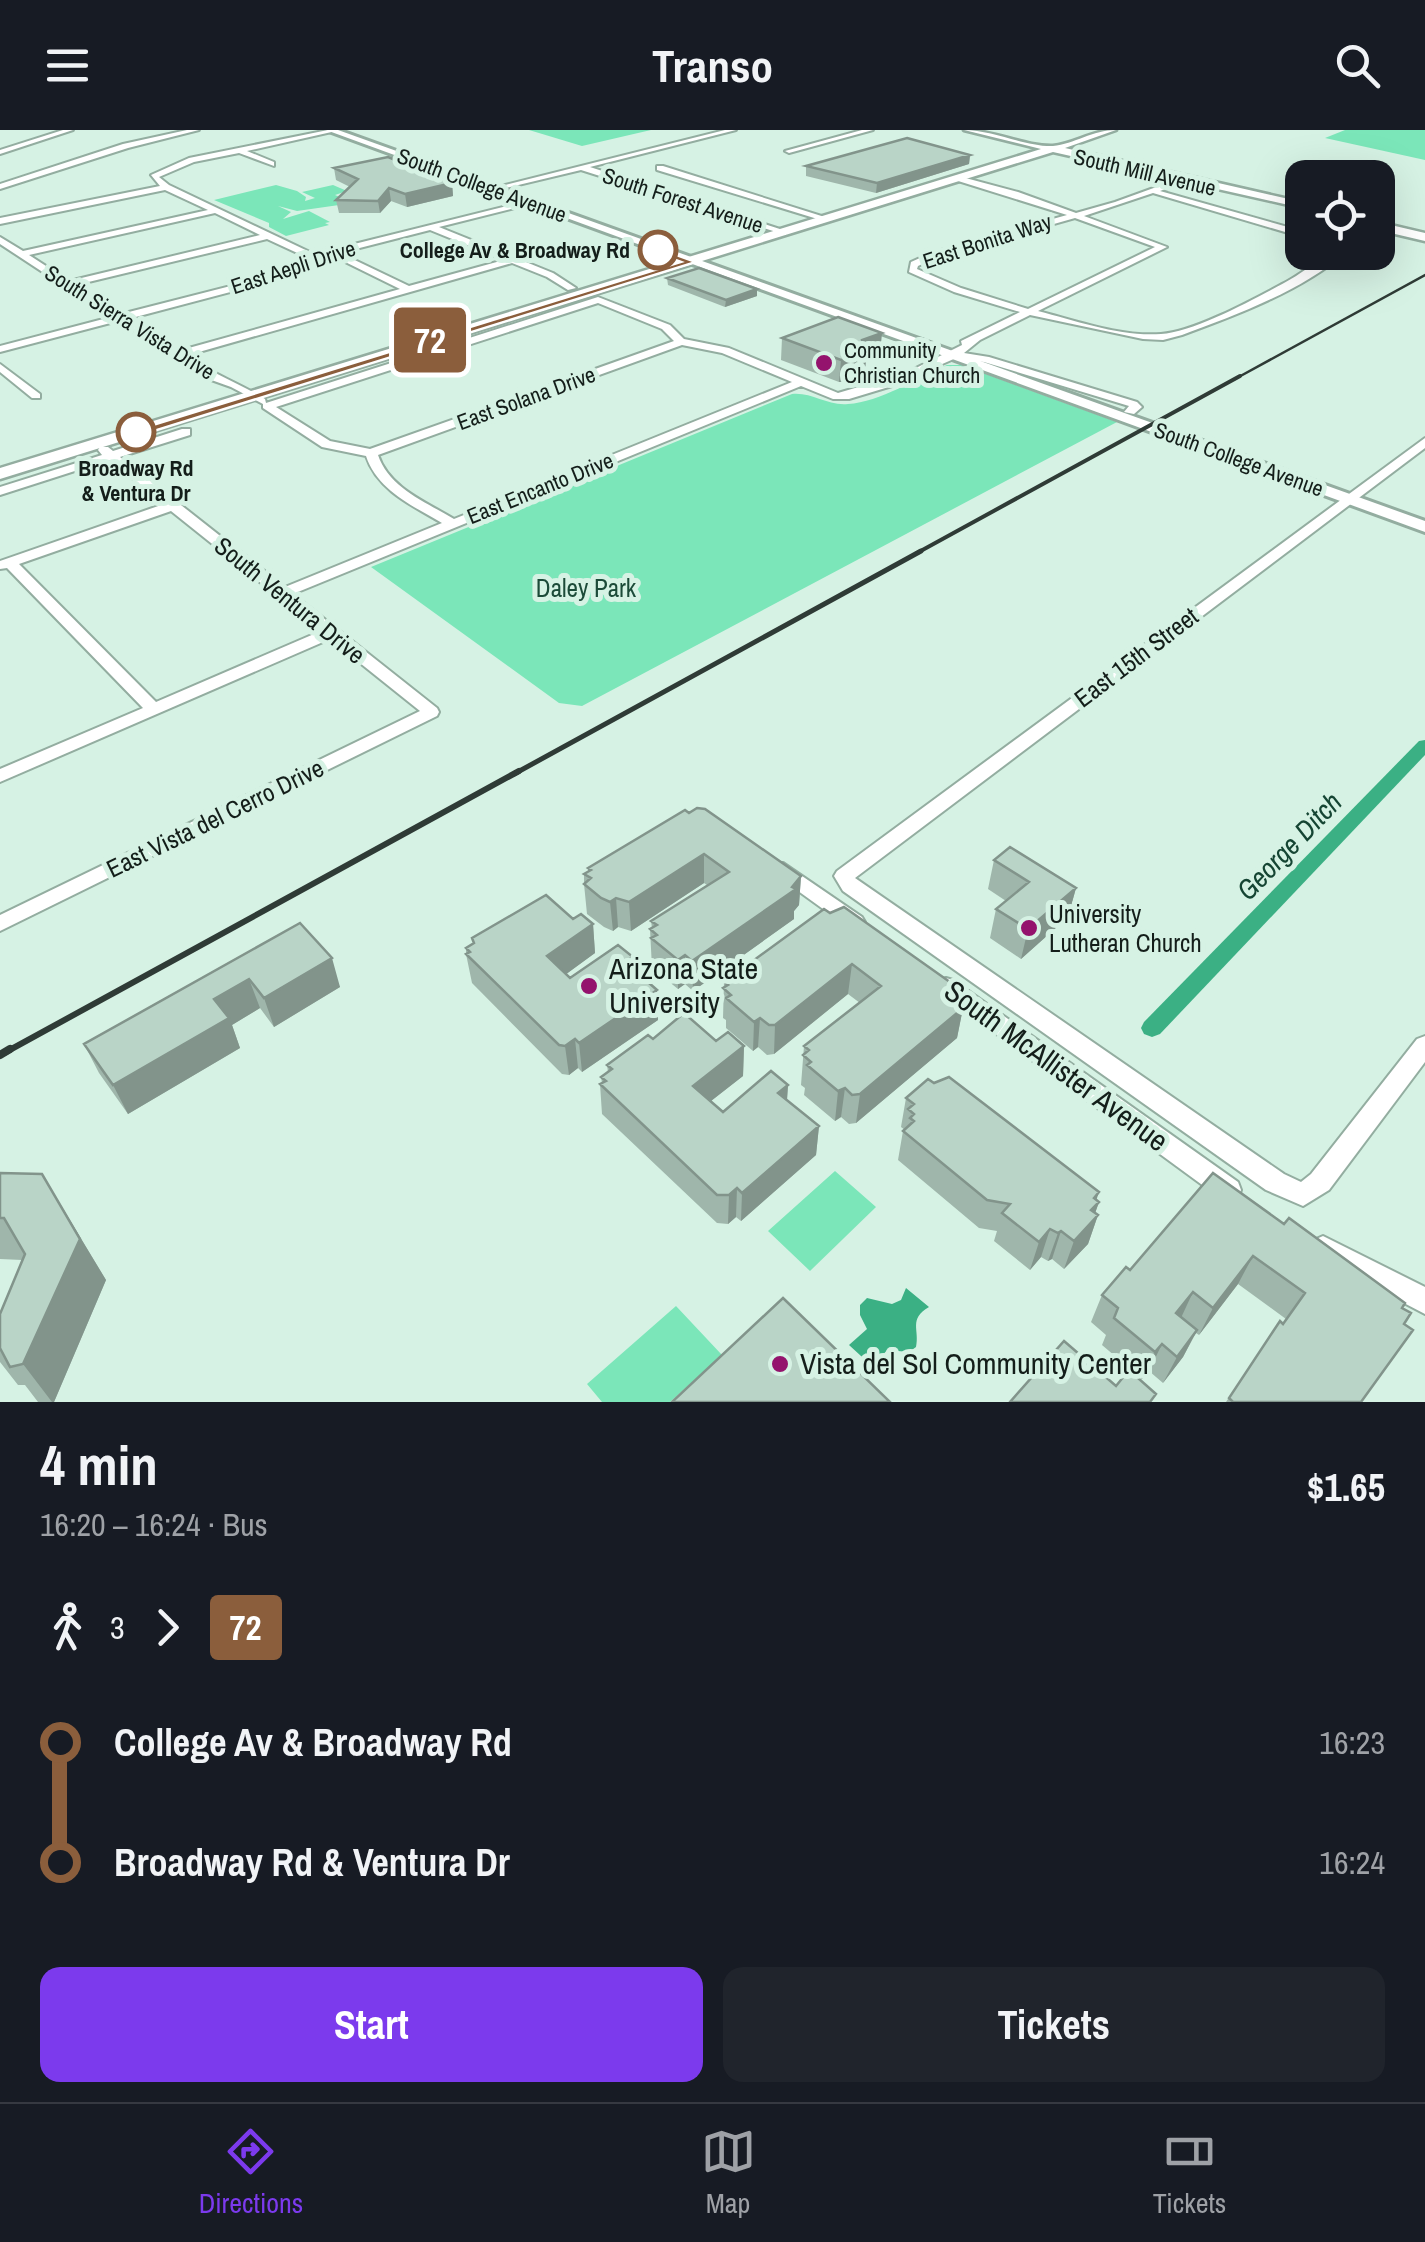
<!DOCTYPE html>
<meta charset="utf-8">
<style>
:root{--surface:#171b24;--page:#20242c;--text:#f1f3f6;--muted:#9ea1a6;--line:#363941;--accent:#7c3aed}
body{margin:0;font-family:"Archivo Narrow",sans-serif;background:var(--page);color:var(--text);height:100vh;display:flex;flex-direction:column;font-size:38px;white-space:nowrap}
*{box-sizing:border-box;margin:0}
p{font-size:32px;color:var(--muted)}
.icon{flex:none;width:55px;height:55px;fill:none;stroke:currentColor;stroke-width:2;stroke-linecap:round;stroke-linejoin:round}
.map{position:relative;height:1272px;overflow:hidden}
.panel{display:flex;flex-direction:column;background:var(--surface);flex:1}
.panel>*{flex:none}
.badge{padding:0 20px;border-radius:8px;font-size:35px;line-height:65px}
.tools{position:absolute;left:1285px;top:30px;display:grid;gap:20px}
.tools a{display:grid;place-items:center;width:110px;height:110px;border-radius:20px;background:var(--surface);box-shadow:0 10px 40px #0002;font-size:50px}
.map>.badge{position:absolute;translate:-50% -50%;box-shadow:0 0 0 5px #fff}
.legs{display:flex;align-items:center;gap:15px;height:110px;padding:0 40px;font-size:32px}
.legs p{margin-inline-start:auto}
.overview{display:flex;align-items:center;justify-content:space-between;height:170px;padding:0 40px}
h1{font-size:55px;font-weight:700;line-height:75px}
.primary-button{display:flex;gap:20px;margin-top:auto;padding:20px 40px}
.primary-button a{flex:1;height:115px;border-radius:20px;background:var(--accent);color:#fff;font-size:40px;font-weight:700;line-height:115px;text-align:center}
.primary-button a+a{background:var(--page);color:var(--text)}
ul{padding:0 40px;list-style:none}
li{display:flex;align-items:center;gap:35px;height:120px;font-size:38px}
li i{display:grid;place-items:center;width:15px;height:100%;margin:0 12px;background:currentColor}
li i::after{content:'';width:25px;height:25px;margin:-12px;border:8px solid;border-radius:50%;background:var(--surface)}
li p{margin-inline-start:auto}
li:first-child i{background:linear-gradient(#0000 50%,currentColor 0)}
li:last-child i{background:linear-gradient(currentColor 50%,#0000 0)}
header{display:flex;justify-content:space-between;align-items:center;height:130px;padding:0 40px;background:var(--surface);font-size:45px;font-weight:700}
.dock{display:flex;justify-content:space-around;align-items:center;height:140px;border-top:2px solid var(--line);background:var(--surface);font-size:28px;color:var(--muted)}
.dock a{display:grid;justify-items:center;gap:5px}
.dock .selected{color:var(--accent)}
.map>svg:first-child{display:block}
.green{fill:#7be6b9}
.water{fill:#3bb084}
.lines{fill:none;stroke-linecap:round;stroke-linejoin:round}
.canal{fill:#3bb084;fill-rule:evenodd}
.minor-casing{stroke:#93ada0;stroke-width:4}
.tertiary-casing{stroke:#93ada0;stroke-width:6}
.secondary-casing{stroke:#93ada0;stroke-width:5}
.minor{fill:#fff;fill-rule:evenodd}
.tertiary{fill:#fff;fill-rule:evenodd}
.secondary{fill:#fff;fill-rule:evenodd}
.rail-far4{stroke:#2f3b36;stroke-width:2.5}
.rail-far3{stroke:#2f3b36;stroke-width:4}
.rail-far2{stroke:#2f3b36;stroke-width:5}
.rail-far1{stroke:#2f3b36;stroke-width:6}
.rail{stroke:#2f3b36;stroke-width:8}
.wall{fill:#9fb6ab}
.shaded-wall{fill:#82948b}
.building{fill:#b9d4c7;stroke:#82948b;stroke-width:2.5}
.line-1{fill:#8b5e3c;stroke:#fff;stroke-width:2.5}
.stop-1-dot{fill:#fff;stroke:#8b5e3c;stroke-width:5}
.poi-dot{fill:#94136d;stroke:#d6f2e4;stroke-width:4}
.labels{text-anchor:middle;stroke-width:10;stroke-linejoin:round;paint-order:stroke}
.far-street-label{font-size:22px;fill:#141e1a;stroke:#d6f2e4}
.far-stop-label{font-size:22px;font-weight:bold;fill:#141e1a;stroke:#d6f2e4;text-anchor:end}
.far-poi-label{font-size:22px;fill:#141e1a;stroke:#d6f2e4;text-anchor:start}
.park-label{font-size:25px;fill:#1c4b39;stroke:#d6f2e4}
.street-label{font-size:25px;fill:#141e1a;stroke:#d6f2e4}
.poi-label{font-size:25px;fill:#141e1a;stroke:#d6f2e4;text-anchor:start}
.water-label{font-size:28px;font-style:italic;fill:#154533;stroke:#d6f2e4}
.near-poi-label{font-size:30px;fill:#141e1a;stroke:#d6f2e4;text-anchor:start}
.near-street-label{font-size:30px;fill:#141e1a;stroke:#d6f2e4}
</style>
<header><svg class="icon" aria-label="menu" viewBox="0 0 24 24"><path d="M4 6h16M4 12h16M4 18h16"/></svg>Transo<svg class="icon" aria-label="search" viewBox="0 0 24 24"><circle cx="10" cy="10" r="6"/><path d="M15 15l6 6"/></svg></header>
<div class="map">
<svg width="1425" height="1272" viewBox="0 0 1425 1272">
<rect width="100%" height="100%" fill="#d6f2e4"/>
<path class="green" d="M 529,0 L 651,0 L 582,16 Z
M 1345,0 L 1425,0 L 1425,30 L 1325,8 Z
M 276,55 L 297,61 L 306,67 L 305,71 L 315,68 L 302,62 L 333,55 L 347,61 L 335,65 L 353,73 L 297,81 L 278,76 L 291,82 L 283,89 L 309,81 L 330,92 L 325,93 L 329,95 L 286,106 L 269,97 L 269,93 L 214,70 Z
M 947,235 L 961,235 L 1117,292 L 582,576 L 559,573 L 371,437 L 792,264 C 812,262 827,276 848,274 C 880,272 917,248 947,235 Z
M 835,1041 L 876,1077 L 810,1141 L 768,1101 Z
M 676,1176 L 722,1225 L 670,1272 L 602,1272 L 587,1254 Z"/>
<path class="water" d="M 906,1158 L 929,1177 C 908,1189 920,1200 916,1217 L 909,1222 L 887,1220 L 873,1237 L 849,1215 L 867,1199 L 860,1185 L 860,1175 L 867,1168 L 892,1174 L 901,1170 Z"/>
<g class="lines">
<path class="canal" d="M 1425,610 L 1425,625 L 1160,904 L 1152,907 L 1144,904 L 1141,898 L 1144,892 L 1419,611 Z"/>
<g class="minor-casing">
<path id="minor" d="M 63,0 L 73,0 L 0,24 L 0,20 Z
M 187,0 L 199,0 L 128,18 L 0,59 L 0,54 L 123,14 Z
M 328,0 L 336,1 L 247,21 L 274,32 L 274,36 L 239,23 L 194,32 L 159,47 L 169,55 L 314,124 L 531,70 L 531,74 L 439,97 L 553,143 L 576,158 L 568,160 L 547,147 L 512,133 L 185,226 C 211,243 239,253 265,269 L 266,273 L 598,167 L 670,195 L 684,209 L 729,218 L 838,263 L 906,243 L 962,215 L 961,211 L 1020,182 L 954,162 L 909,142 L 911,132 L 931,123 L 1067,85 L 955,50 L 958,46 L 1018,62 L 1076,83 L 1115,72 L 1184,47 L 1187,51 L 1160,61 L 1302,101 L 1302,107 L 1153,63 L 1084,86 L 1167,117 L 1038,181 C 1077,191 1121,207 1161,204 C 1194,202 1254,169 1284,153 C 1302,144 1326,122 1346,122 C 1304,160 1234,186 1182,205 L 1163,210 L 1143,209 L 1030,185 L 980,210 L 964,223 L 989,227 L 1137,272 L 1142,277 L 1134,284 L 1124,282 L 1129,276 L 984,232 L 956,228 L 892,256 L 849,269 L 833,269 L 801,256 L 293,464 L 437,578 L 439,582 L 437,586 L 0,801 L 0,785 L 420,581 L 330,509 L 0,652 L 0,639 L 143,578 L 7,438 L 0,439 L 0,431 L 164,374 L 109,330 L 0,365 L 0,357 L 102,325 L 98,320 L 100,317 L 108,317 L 113,321 L 182,299 L 190,299 L 190,305 L 120,327 L 285,457 L 442,393 C 413,376 377,360 366,326 L 322,317 L 263,278 L 263,274 L 231,257 L 203,247 L 118,191 L 0,222 L 0,216 L 111,187 L 0,114 L 0,107 L 23,121 L 208,80 L 165,60 L 0,94 L 0,88 L 160,56 L 151,45 L 189,28 ZM 215,83 L 260,105 L 69,151 L 29,125 ZM 1075,88 L 1155,117 L 1028,179 L 961,158 L 917,139 L 918,136 L 937,127 ZM 430,100 L 504,130 L 409,156 L 340,123 ZM 267,109 L 306,127 L 262,148 L 121,184 L 76,155 ZM 331,125 L 400,159 L 178,221 L 128,189 L 268,152 L 316,129 ZM 598,173 L 662,199 L 674,211 L 370,319 L 330,311 L 276,277 ZM 682,215 L 722,223 L 792,252 L 454,389 C 426,372 389,358 378,325 ZM 171,381 L 321,501 L 156,572 L 19,434 Z
M 725,0 L 736,0 L 590,37 L 786,101 L 786,105 L 581,40 L 493,61 L 489,59 Z
M 862,0 L 873,0 L 789,23 L 785,21 Z
M 657,36 L 663,36 L 831,89 L 824,91 L 657,40 Z
M 0,234 L 40,264 L 40,268 L 32,268 L 0,242 Z
M 1425,308 L 1425,318 L 855,748 L 1284,1044 L 1301,1052 L 1311,1044 L 1417,909 L 1425,906 L 1425,932 L 1329,1060 L 1303,1076 L 1266,1060 L 843,761 L 834,746 L 837,741 Z
M 783,733 L 862,787 L 865,792 L 862,797 L 848,797 L 776,745 L 773,740 L 776,735 Z
M 946,848 L 953,850 L 1238,1052 L 1241,1060 L 1238,1068 L 1229,1071 L 1220,1068 L 939,862 L 935,856 L 939,850 Z
M 1323,1106 L 1425,1157 L 1425,1184 L 1314,1126 L 1310,1118 L 1314,1110 Z"/>
</g>
<g class="tertiary-casing">
<path id="tertiary" d="M 326,0 L 338,0 L 1425,391 L 1425,402 Z"/>
</g>
<g class="secondary-casing">
<path id="secondary" d="M 964,0 C 993,0 1026,17 1053,16 C 1074,14 1093,0 1116,0 L 1065,18 L 1302,72 L 1302,78 L 1053,22 L 0,349 L 0,338 L 1041,19 Z
M 1378,92 L 1425,103 L 1425,111 L 1378,100 Z"/>
</g>
<use href="#minor" class="minor"/>
<use href="#tertiary" class="tertiary"/>
<use href="#secondary" class="secondary"/>
<path class="rail-far4" d="M 1235,249 L 1425,145"/>
<path class="rail-far3" d="M 917,423 L 1240,246"/>
<path class="rail-far2" d="M 514,644 L 921,421"/>
<path class="rail-far1" d="M 6,922 L 519,641"/>
<path class="rail" d="M 0,925 L 10,919"/>
</g>
<path class="wall" d="M 970,25 L 969,34 L 876,63 L 806,46 L 806,36 Z
M 334,38 L 452,53 L 453,66 L 407,77 L 391,71 L 380,83 L 339,83 L 336,70 L 350,57 L 336,50 Z
M 667,148 L 757,159 L 757,166 L 725,177 L 668,155 Z
M 782,208 L 880,225 L 866,230 L 864,248 L 839,252 L 781,230 Z
M 685,680 L 801,746 L 799,775 L 794,781 L 794,789 L 693,861 L 685,854 L 678,859 L 652,838 L 650,799 L 652,798 L 651,791 L 707,755 L 704,753 L 631,801 L 618,797 L 613,801 L 604,797 L 587,784 L 584,754 L 584,744 L 588,741 L 588,738 Z
M 994,730 L 1076,758 L 1068,787 L 1021,829 L 990,808 L 996,779 L 1006,771 L 988,759 Z
M 824,779 L 965,868 L 957,908 L 856,993 L 849,994 L 841,987 L 835,991 L 804,965 L 805,958 L 801,955 L 804,916 L 860,873 L 848,864 L 774,924 L 767,925 L 758,917 L 753,921 L 726,898 L 726,890 L 723,888 L 724,852 Z
M 573,789 L 593,794 L 595,823 L 566,844 L 570,848 L 633,827 L 633,840 L 657,860 L 658,890 L 582,942 L 578,938 L 569,945 L 562,944 L 472,853 L 466,824 L 466,818 L 473,814 L 472,808 Z
M 300,793 L 340,857 L 274,897 L 260,878 L 232,895 L 240,918 L 128,984 L 99,943 L 84,914 Z
M 653,909 L 716,911 L 744,916 L 743,946 L 711,971 L 723,982 L 788,955 L 787,970 L 819,996 L 816,1025 L 741,1091 L 736,1087 L 728,1094 L 717,1093 L 602,984 L 600,954 L 602,953 L 601,947 L 608,942 L 607,935 Z
M 906,968 L 1099,1072 L 1095,1083 L 1098,1085 L 1088,1114 L 1064,1139 L 1052,1129 L 1048,1131 L 1041,1127 L 1030,1140 L 994,1111 L 997,1101 L 979,1098 L 898,1030 L 903,1001 L 905,1000 L 901,997 Z
M 0,1043 L 42,1044 L 106,1150 L 54,1272 L 38,1272 L 25,1255 L 18,1255 L 0,1232 L 0,1184 L 22,1130 L 0,1129 Z
M 1213,1043 L 1402,1178 L 1404,1194 L 1361,1272 L 1226,1272 L 1280,1191 L 1283,1194 L 1286,1189 L 1238,1154 L 1199,1205 L 1196,1203 L 1183,1227 L 1163,1253 L 1149,1241 L 1142,1249 L 1102,1215 L 1106,1205 L 1091,1192 L 1102,1165 L 1130,1140 Z"/>
<path class="shaded-wall" d="M 970,25 L 969,34 L 876,63 L 877,53 Z
M 452,53 L 453,66 L 407,77 L 405,64 Z
M 389,58 L 391,71 L 380,83 L 378,71 Z
M 757,159 L 757,166 L 725,177 L 726,170 Z
M 882,203 L 880,225 L 866,230 L 864,248 L 839,252 L 841,230 L 862,210 Z
M 704,724 L 704,753 L 631,801 L 629,772 Z
M 801,746 L 799,775 L 794,781 L 794,789 L 693,861 L 692,831 L 792,757 Z
M 1076,758 L 1068,787 L 1021,829 L 1028,799 Z
M 616,768 L 618,797 L 613,801 L 610,772 Z
M 593,794 L 595,823 L 550,856 L 547,826 Z
M 685,825 L 685,854 L 678,859 L 678,830 Z
M 633,827 L 634,857 L 625,832 Z
M 332,828 L 340,857 L 274,897 L 264,868 Z
M 852,834 L 848,864 L 774,924 L 775,895 Z
M 249,849 L 260,878 L 232,895 L 240,918 L 128,984 L 113,955 L 214,869 Z
M 657,860 L 658,890 L 582,942 L 579,913 Z
M 964,862 L 962,871 L 965,868 L 957,908 L 856,993 L 860,964 Z
M 760,888 L 758,917 L 753,921 L 754,892 Z
M 575,909 L 578,938 L 569,945 L 565,916 Z
M 744,916 L 743,946 L 693,985 L 693,956 Z
M 788,955 L 786,984 L 778,963 Z
M 845,958 L 841,987 L 835,991 L 838,961 Z
M 819,996 L 816,1025 L 741,1091 L 742,1063 Z
M 42,1044 L 106,1150 L 54,1272 L 52,1272 L 23,1234 Z
M 737,1058 L 736,1087 L 728,1094 L 729,1065 Z
M 1099,1062 L 1094,1077 L 1099,1072 L 1092,1092 L 1098,1085 L 1088,1114 L 1064,1139 L 1074,1111 L 1094,1068 Z
M 1050,1099 L 1041,1127 L 1030,1140 L 1039,1112 Z
M 1061,1101 L 1052,1129 L 1048,1131 L 1058,1103 Z
M 1253,1126 L 1238,1154 L 1199,1205 L 1213,1178 Z
M 1193,1162 L 1180,1190 L 1176,1183 Z
M 1197,1200 L 1183,1227 L 1163,1253 L 1177,1227 Z
M 1162,1214 L 1149,1241 L 1142,1249 L 1155,1222 Z"/>
<path class="building" d="M 907,8 L 970,25 L 877,53 L 806,36 Z
M 388,27 L 452,53 L 405,64 L 389,58 L 378,71 L 336,70 L 358,49 L 334,38 Z
M 699,138 L 757,159 L 726,170 L 667,148 Z
M 838,187 L 882,203 L 862,210 L 866,226 L 841,230 L 782,208 Z
M 697,678 L 705,679 L 801,746 L 792,757 L 796,759 L 692,831 L 685,825 L 678,830 L 651,808 L 657,805 L 650,799 L 657,795 L 651,791 L 729,742 L 704,724 L 629,772 L 616,768 L 610,772 L 601,768 L 584,754 L 591,748 L 584,744 L 591,740 L 588,738 L 685,680 L 689,683 Z
M 1010,717 L 1076,758 L 1028,799 L 996,779 L 1029,752 L 994,730 Z
M 546,765 L 573,789 L 581,784 L 593,794 L 547,826 L 570,848 L 618,815 L 633,827 L 625,832 L 657,860 L 579,913 L 575,909 L 565,916 L 559,915 L 466,824 L 470,822 L 466,818 L 474,813 L 472,808 Z
M 844,777 L 964,862 L 960,865 L 965,868 L 958,875 L 963,878 L 860,964 L 852,965 L 845,958 L 838,961 L 807,935 L 811,932 L 803,925 L 809,920 L 804,916 L 881,856 L 852,834 L 775,895 L 769,895 L 760,888 L 754,892 L 726,868 L 731,865 L 723,858 L 728,855 L 724,852 L 824,779 L 830,783 Z
M 300,793 L 332,828 L 264,868 L 249,849 L 214,869 L 229,888 L 113,955 L 84,914 Z
M 684,883 L 716,911 L 728,902 L 744,916 L 693,956 L 723,982 L 771,941 L 788,955 L 778,963 L 819,996 L 742,1063 L 737,1058 L 729,1065 L 717,1065 L 600,954 L 606,951 L 601,947 L 612,939 L 607,935 L 648,905 L 653,909 Z
M 949,947 L 1099,1062 L 1094,1068 L 1099,1072 L 1091,1080 L 1098,1085 L 1074,1111 L 1061,1101 L 1058,1103 L 1050,1099 L 1039,1112 L 1002,1083 L 1010,1074 L 987,1070 L 903,1001 L 914,991 L 910,988 L 914,984 L 908,979 L 914,974 L 906,968 L 928,949 L 934,953 Z
M 0,1043 L 42,1044 L 80,1109 L 23,1234 L 10,1237 L 0,1218 L 0,1184 L 25,1124 L 4,1088 L 0,1088 Z
M 1213,1043 L 1284,1094 L 1289,1088 L 1405,1173 L 1402,1178 L 1411,1183 L 1404,1194 L 1413,1200 L 1361,1272 L 1233,1272 L 1229,1268 L 1280,1191 L 1283,1194 L 1305,1163 L 1253,1126 L 1213,1178 L 1193,1162 L 1176,1183 L 1197,1200 L 1177,1227 L 1162,1214 L 1155,1222 L 1114,1188 L 1118,1178 L 1102,1165 L 1126,1137 L 1130,1140 Z
M 783,1168 L 890,1272 L 672,1272 Z
M 1064,1211 L 1116,1256 L 1129,1240 L 1156,1264 L 1150,1272 L 1010,1272 Z"/>
<path class="line-1" d="M 654,117 L 696,132 L 141,305 L 130,302 L 681,132 L 654,122 Z"/>
<g class="stop-1-dot">
<circle cx="658" cy="120" r="18"/>
<circle cx="136" cy="302" r="18"/>
</g>
<g class="poi-dot">
<circle cx="824" cy="233" r="10"/>
<circle cx="1029" cy="798" r="10"/>
<circle cx="589" cy="856" r="10"/>
<circle cx="780" cy="1234" r="10"/>
</g>
<g class="labels">
<g class="far-street-label">
<text transform="translate(1145 42) rotate(13)" y="8">South Mill Avenue</text>
<text transform="translate(482 55) rotate(20)" y="8">South College Avenue</text>
<text transform="translate(683 70) rotate(18)" y="8">South Forest Avenue</text>
<text transform="translate(987 111) rotate(-18)" y="8">East Bonita Way</text>
<text transform="translate(293 137) rotate(-18)" y="8">East Aepli Drive</text>
<text transform="translate(130 192) rotate(32)" y="8">South Sierra Vista Drive</text>
<text transform="translate(526 268) rotate(-20)" y="8">East Solana Drive</text>
<text transform="translate(1239 329) rotate(20)" y="8">South College Avenue</text>
<text transform="translate(540 358) rotate(-22)" y="8">East Encanto Drive</text>
</g>
<g class="far-stop-label">
<text x="630" y="128">College Av &amp; Broadway Rd</text>
<text x="136" y="346" text-anchor="middle">Broadway Rd<tspan x="136" dy="25">&amp; Ventura Dr</tspan></text>
</g>
<g class="far-poi-label">
<text x="844" y="228">Community<tspan x="844" dy="25">Christian Church</tspan></text>
</g>
<g class="park-label">
<text x="586" y="467">Daley Park</text>
</g>
<g class="street-label">
<text transform="translate(290 470) rotate(39)" y="9">South Ventura Drive</text>
<text transform="translate(1136 527) rotate(-37)" y="9">East 15th Street</text>
<text transform="translate(215 688) rotate(-26)" y="9">East Vista del Cerro Drive</text>
</g>
<g class="poi-label">
<text x="1049" y="793">University<tspan x="1049" dy="29">Lutheran Church</tspan></text>
</g>
<g class="water-label">
<text transform="translate(1289 716) rotate(-46)" y="10">George Ditch</text>
</g>
<g class="near-poi-label">
<text x="609" y="849">Arizona State<tspan x="609" dy="34">University</tspan></text>
<text x="800" y="1244">Vista del Sol Community Center</text>
</g>
<g class="near-street-label">
<text transform="translate(1056 936) rotate(36)" y="10">South McAllister Avenue</text>
</g>
</g>
</svg>
<div class="tools">
<a><svg class="icon" aria-label="locate" viewBox="0 0 24 24"><circle cx="12" cy="12" r="6"/><path d="M12 2v4M12 18v4M2 12h4M18 12h4"/></svg></a>
</div>
<b class="badge" style="left:430px;top:210px;background:#8b5e3c;color:#fff">72</b>
</div>
<section class="panel">
<div class="overview"><div><h1>4 min</h1><p>16:20 – 16:24 · Bus</p></div><b>$1.65</b></div>
<div class="legs"><svg class="icon" aria-label="walk" viewBox="0 0 24 24"><circle cx="13" cy="4" r="2"/><path d="M13 8l-2 6 4 7M11 14l-3 7M7 12l3-4h3l4 4"/></svg>3<svg class="icon" aria-label="forward" viewBox="0 0 24 24"><path d="M9 5l7 7-7 7"/></svg><b class="badge" style="background:#8b5e3c;color:#fff">72</b></div>
<ul>
<li><i style="color:#8b5e3c"></i><b>College Av &amp; Broadway Rd</b><p>16:23</p></li>
<li><i style="color:#8b5e3c"></i><b>Broadway Rd &amp; Ventura Dr</b><p>16:24</p></li>
</ul>
<div class="primary-button"><a>Start</a><a>Tickets</a></div>
</section>
<nav class="dock">
<a class="selected"><svg class="icon" aria-label="directions" viewBox="0 0 24 24"><path d="M12 3l9 9-9 9-9-9zM9 14v-3h6M13 9l2 2-2 2"/></svg>Directions</a>
<a><svg class="icon" aria-label="map" viewBox="0 0 24 24"><path d="M3 6l6-2 6 2 6-2v14l-6 2-6-2-6 2zM9 4v14M15 6v14"/></svg>Map</a>
<a><svg class="icon" aria-label="tickets" viewBox="0 0 24 24"><path d="M3 7h18v10H3zM15 7v10"/></svg>Tickets</a>
</nav>
